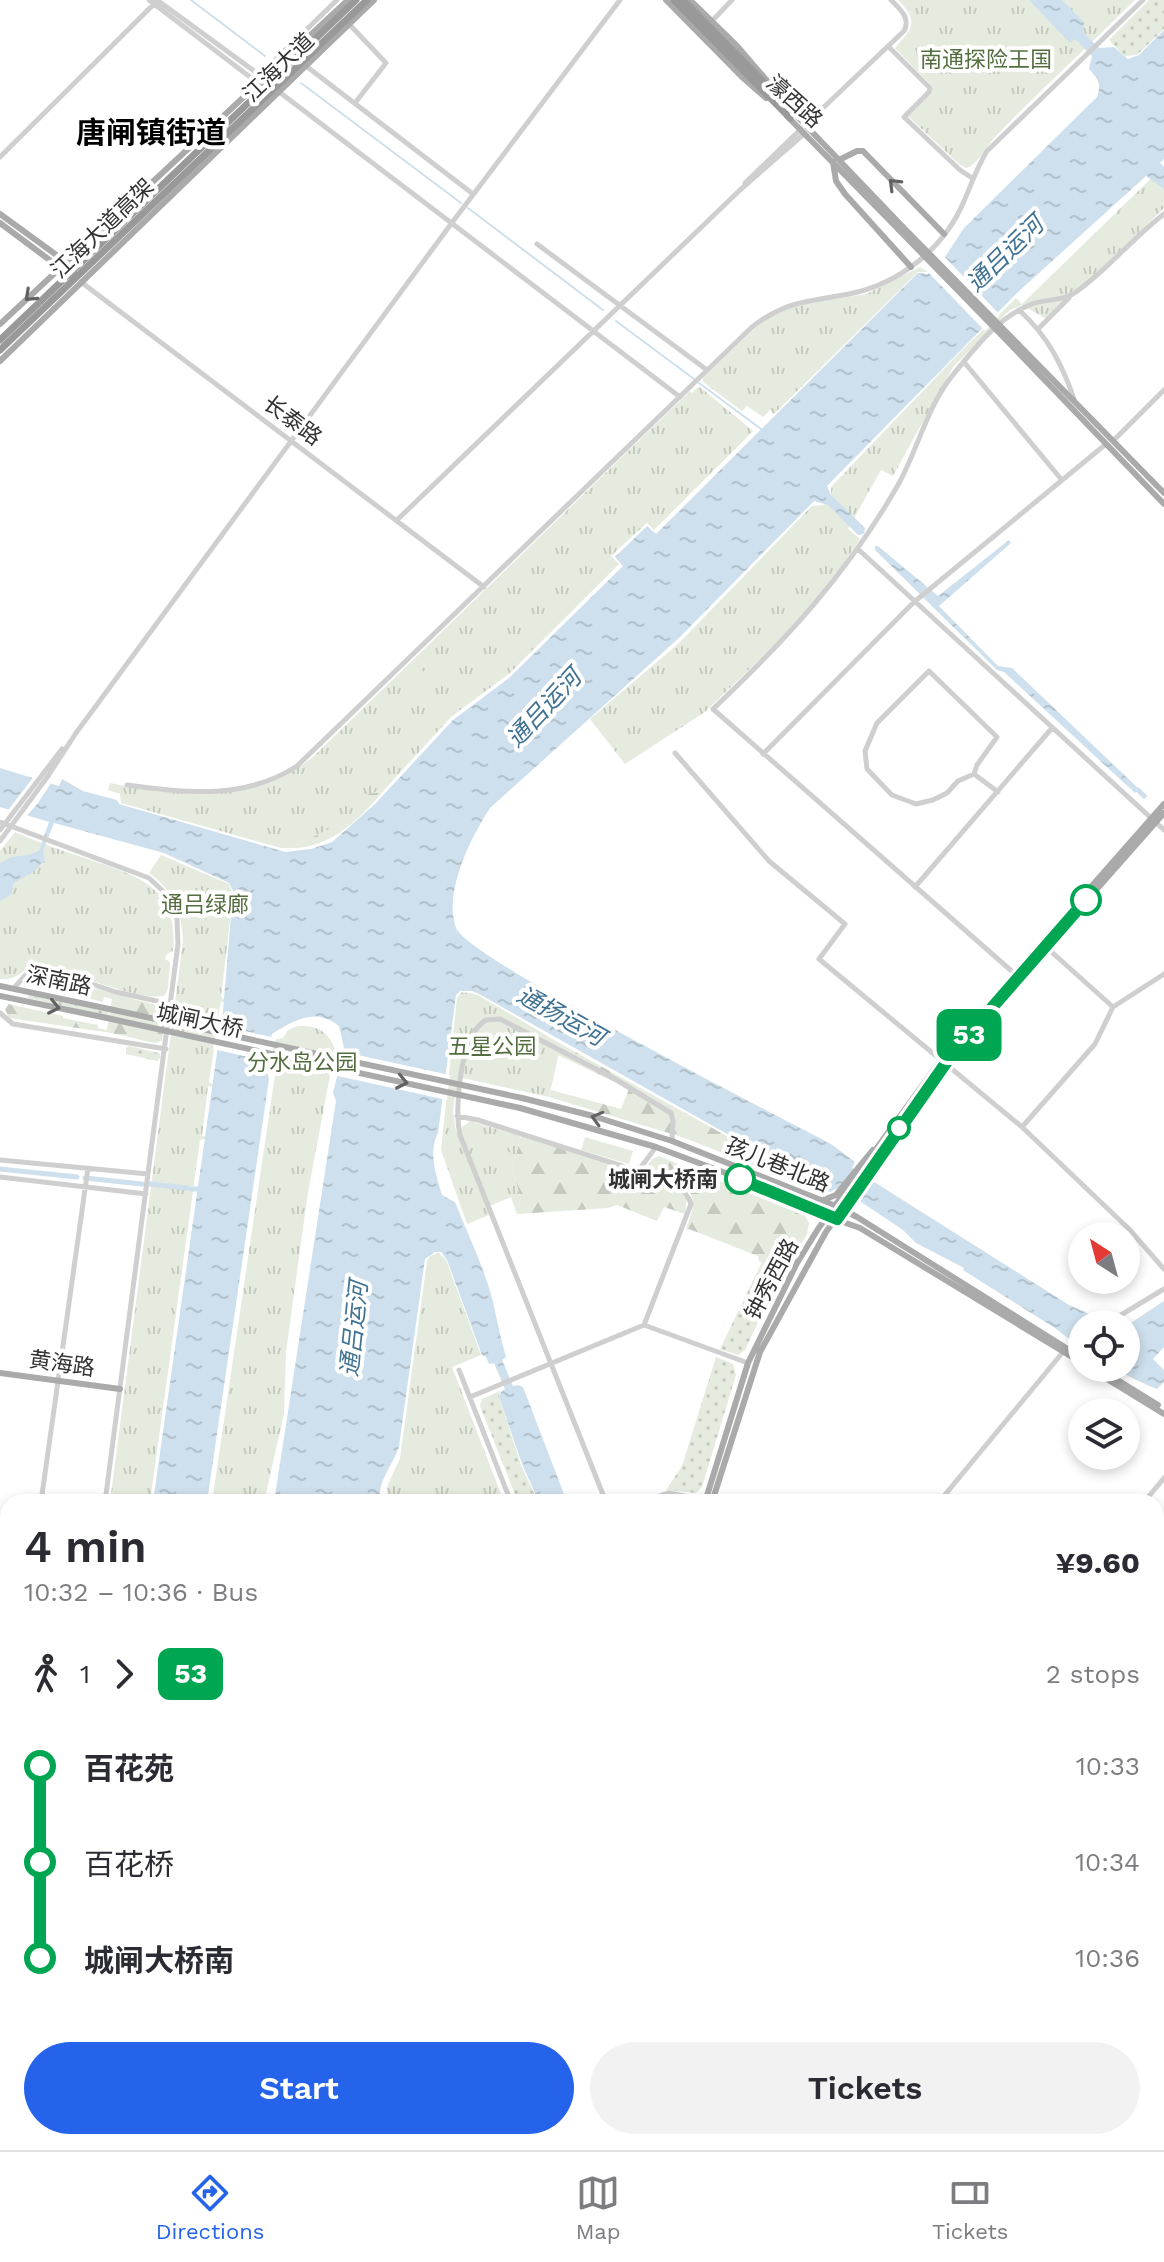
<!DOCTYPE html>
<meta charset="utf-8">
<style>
:root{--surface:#fff;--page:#f2f2f3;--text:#2b2b33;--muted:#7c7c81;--line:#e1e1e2;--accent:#2563eb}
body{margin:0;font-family:"Work Sans","Noto Sans SC",sans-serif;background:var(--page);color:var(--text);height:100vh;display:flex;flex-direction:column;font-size:30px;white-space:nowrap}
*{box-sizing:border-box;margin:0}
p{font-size:26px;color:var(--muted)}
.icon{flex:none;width:44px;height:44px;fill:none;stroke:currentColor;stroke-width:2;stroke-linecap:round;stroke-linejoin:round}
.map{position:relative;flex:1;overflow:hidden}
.drawer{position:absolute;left:0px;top:1494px;width:1164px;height:656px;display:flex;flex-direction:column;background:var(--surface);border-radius:24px 24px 0 0;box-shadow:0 4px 12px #0003}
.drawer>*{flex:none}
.badge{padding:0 16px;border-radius:12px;font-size:28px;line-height:52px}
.needle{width:52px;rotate:324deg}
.fabs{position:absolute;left:1068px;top:1222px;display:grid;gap:16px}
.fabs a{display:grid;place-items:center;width:72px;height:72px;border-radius:50%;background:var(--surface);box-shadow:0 4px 12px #0003;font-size:40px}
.map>.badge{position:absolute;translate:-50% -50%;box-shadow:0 0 0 4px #fff}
.legs{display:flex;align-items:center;gap:12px;height:88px;padding:0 24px;font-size:26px}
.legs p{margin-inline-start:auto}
.head{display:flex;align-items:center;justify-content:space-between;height:136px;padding:0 24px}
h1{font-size:44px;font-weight:600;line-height:60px}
.cta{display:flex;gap:16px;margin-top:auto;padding:16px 24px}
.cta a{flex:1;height:92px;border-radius:48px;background:var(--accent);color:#fff;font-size:32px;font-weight:600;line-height:92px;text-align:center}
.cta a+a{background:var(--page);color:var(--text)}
ul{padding:0 24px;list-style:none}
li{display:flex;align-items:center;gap:28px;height:96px;font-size:30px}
li i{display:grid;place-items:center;width:12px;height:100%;margin:0 10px;background:currentColor}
li i::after{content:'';width:20px;height:20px;margin:-10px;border:6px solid;border-radius:50%;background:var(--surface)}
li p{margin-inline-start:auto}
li:first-child i{background:linear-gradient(#0000 50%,currentColor 0)}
li:last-child i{background:linear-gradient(currentColor 50%,#0000 0)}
.tab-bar{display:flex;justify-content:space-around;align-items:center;height:112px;border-top:2px solid var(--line);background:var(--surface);font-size:22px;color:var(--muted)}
.tab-bar a{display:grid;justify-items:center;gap:4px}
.tab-bar .active{color:var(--accent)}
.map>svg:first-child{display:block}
.grass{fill:url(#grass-dots)}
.forest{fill:url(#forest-firs)}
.wetland{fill:url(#wetland-marsh)}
.park{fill:url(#park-tufts)}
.pitch{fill:#e5ebde}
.water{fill:url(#water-ripples)}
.pier{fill:#fff}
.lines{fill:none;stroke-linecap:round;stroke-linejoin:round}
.stream{stroke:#cee0ed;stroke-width:2}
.canal{stroke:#cee0ed;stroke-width:5}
.minor{stroke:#cfcfcf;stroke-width:5}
.major{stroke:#aaa;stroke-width:6}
.highway{stroke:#999;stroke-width:7}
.minor-bridge{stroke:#cfcfcf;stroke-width:5}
.major-bridge{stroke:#aaa;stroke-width:6}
.highway-bridge{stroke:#999;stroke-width:7}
.oneway{stroke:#626262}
.line-1-casing{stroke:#fff;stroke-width:18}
.line-1{stroke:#00a651;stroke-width:12}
.stop-1-dot{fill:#fff;stroke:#00a651;stroke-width:4}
.labels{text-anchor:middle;stroke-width:8;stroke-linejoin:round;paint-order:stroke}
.park-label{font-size:22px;fill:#546d3f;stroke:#fff}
.street-label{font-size:22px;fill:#323232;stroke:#fff}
.stop-label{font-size:22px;font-weight:bold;fill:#323232;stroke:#fff;text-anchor:end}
.water-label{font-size:24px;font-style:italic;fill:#407293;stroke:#fff}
.district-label{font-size:30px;font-weight:bold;fill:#000;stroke:#fff}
</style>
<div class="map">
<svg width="1164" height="2150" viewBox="0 0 1164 2150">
<defs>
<pattern id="grass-dots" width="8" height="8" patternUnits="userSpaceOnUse" patternTransform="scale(2)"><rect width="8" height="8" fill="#e5ebde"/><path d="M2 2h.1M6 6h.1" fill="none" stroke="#c5cabf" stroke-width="1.8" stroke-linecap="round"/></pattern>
<pattern id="forest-firs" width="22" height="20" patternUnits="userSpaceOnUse" patternTransform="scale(2)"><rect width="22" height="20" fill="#e5ebde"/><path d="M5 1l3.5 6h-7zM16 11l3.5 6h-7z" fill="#c5cabf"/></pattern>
<pattern id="wetland-marsh" width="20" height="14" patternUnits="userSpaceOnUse" patternTransform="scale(2)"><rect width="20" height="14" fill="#e5ebde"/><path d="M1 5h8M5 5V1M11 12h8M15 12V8" fill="none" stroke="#c5cabf"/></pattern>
<pattern id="park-tufts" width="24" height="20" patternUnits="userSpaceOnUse" patternTransform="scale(2)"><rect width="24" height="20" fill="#e5ebde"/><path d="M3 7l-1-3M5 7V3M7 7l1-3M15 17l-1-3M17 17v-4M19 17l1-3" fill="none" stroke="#c5cabf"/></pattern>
<pattern id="water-ripples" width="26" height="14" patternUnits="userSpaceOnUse" patternTransform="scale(2)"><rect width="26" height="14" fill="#cee0ed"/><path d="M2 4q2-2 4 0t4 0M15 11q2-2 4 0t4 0" fill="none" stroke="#b1c1cc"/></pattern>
</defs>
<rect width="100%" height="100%" fill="#fff"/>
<path class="grass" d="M 1149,0 L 1164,0 L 1164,29 L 1137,55 L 1124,56 L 1109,40 Z
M 29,995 L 109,1012 L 108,1016 L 28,998 Z
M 129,1046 L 159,1053 L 161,1057 L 157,1061 L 126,1054 L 126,1048 Z
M 762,1262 L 784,1272 L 768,1301 L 745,1350 L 738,1355 L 720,1349 Z
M 716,1357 L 733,1364 L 736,1375 L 702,1487 L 696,1493 L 666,1490 L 682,1466 Z
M 500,1391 L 499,1397 L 521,1465 L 538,1502 L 518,1502 L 480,1406 L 482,1399 Z"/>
<path class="forest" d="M 40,971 L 67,978 L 68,982 L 91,990 L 94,988 L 163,1007 L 166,1012 L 162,1041 L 154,1043 L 112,1033 L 9,1018 L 5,1009 L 8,1004 L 63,1016 L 63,1018 L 98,1025 L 98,1028 L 107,1030 L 112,999 L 104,997 L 103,1002 L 28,983 L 31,974 Z
M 561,1044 L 824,1190 L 820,1192 L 685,1138 L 549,1097 L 551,1090 L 621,1109 L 629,1089 L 558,1055 Z
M 521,1136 L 630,1171 L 629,1174 L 638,1178 L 640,1176 L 677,1191 L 687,1198 L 685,1214 L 664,1207 L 657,1221 L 617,1205 L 608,1208 L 517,1214 L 515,1209 L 521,1199 L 512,1169 Z
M 659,1156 L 805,1216 L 809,1223 L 807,1234 L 784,1272 L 759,1261 L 758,1256 L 689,1229 L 686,1230 C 690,1214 699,1203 687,1188 L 645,1169 L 652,1159 Z"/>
<path class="wetland" d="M 386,788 C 361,818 331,849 290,848 L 361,813 L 357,798 Z"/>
<path class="park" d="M 898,0 L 1135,0 C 1089,46 1041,89 996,136 C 987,145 978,164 967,168 L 960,165 L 908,116 L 930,94 L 933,87 L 895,48 C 913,28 919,21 898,0 Z
M 1164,166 L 1164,208 L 1048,320 L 1022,305 L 1010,310 L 953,367 L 893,476 L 881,470 L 848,529 L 860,539 L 813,608 L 705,712 L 625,764 L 590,719 L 678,644 L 812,506 L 824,505 L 831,496 L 831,487 L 963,349 L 1016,298 L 1022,304 Z
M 920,267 L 928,272 L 918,272 L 774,414 L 770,410 L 763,417 L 747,406 L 742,411 L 703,382 L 703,378 L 755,328 L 769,317 L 798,305 L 866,294 Z
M 699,386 L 753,431 L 654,530 L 647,523 L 611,556 L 619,564 L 510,673 L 451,717 L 386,788 L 358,798 L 362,813 L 290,848 L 281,848 L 121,803 L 120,794 L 108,790 L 110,783 C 181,797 255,805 314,756 L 690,391 L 692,393 Z
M 15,832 C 40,843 66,852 91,860 C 141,877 179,889 173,951 L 166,955 L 165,959 L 170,962 L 168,988 L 165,995 C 145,1004 66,970 41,964 C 24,966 17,982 0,979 L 0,851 Z
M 161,855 L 229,884 L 233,895 L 221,997 L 228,1003 L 221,1002 L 218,1016 L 226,1018 L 218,1021 L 209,1082 L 217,1087 L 208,1086 L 202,1136 L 211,1138 L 200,1140 L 150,1502 L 110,1502 L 183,941 C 182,912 173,890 149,873 Z
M 462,992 L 478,995 L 561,1044 L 549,1097 L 458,1077 L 453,1110 L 456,1132 L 470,1121 L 521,1136 L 512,1169 L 521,1199 L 515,1209 L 511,1197 L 487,1207 L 489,1215 L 467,1224 L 441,1150 L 457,998 Z
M 298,1026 C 317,1025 328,1031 335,1049 L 308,1192 L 286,1352 L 284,1414 L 264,1502 L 212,1502 L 275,1075 L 267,1067 L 273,1040 L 283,1038 L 288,1030 Z
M 439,1253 L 446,1260 L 481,1355 L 452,1367 L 504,1502 L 388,1502 L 387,1487 L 400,1458 L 427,1261 L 430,1256 Z
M 1156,2029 L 1164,2033 L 1164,2080 L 1156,2086 Z"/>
<path class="pitch" d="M 598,494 L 609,502 L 594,522 L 583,513 Z
M 415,663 L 425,673 L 407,690 L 397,680 Z
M 585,1137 L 633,1151 L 629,1164 L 581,1150 Z
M 488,1145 L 512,1153 L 507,1166 L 483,1157 Z"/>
<path class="water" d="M 1029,0 L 1062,0 L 1084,22 L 1083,32 L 1099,48 L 1114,47 L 1128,59 L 1139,55 L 1164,30 L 1164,159 L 1160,163 L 1164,167 L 1164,189 L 1146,176 L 1018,292 L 827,486 L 831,495 L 865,528 L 864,534 L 858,535 L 828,505 L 814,501 L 680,637 L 490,808 C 471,837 443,893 456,928 C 467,958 782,1118 831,1144 L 855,1162 L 852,1168 L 1069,1305 L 1112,1324 L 1082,1324 L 1082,1349 L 1055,1328 L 963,1270 L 964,1268 L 916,1243 L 903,1230 L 839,1187 L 830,1192 L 479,994 L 472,991 L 460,991 L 456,995 L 438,1133 C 428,1151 436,1175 442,1195 L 455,1202 C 468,1235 485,1269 493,1302 C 497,1321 501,1340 506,1357 L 502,1360 L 513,1386 L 518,1385 L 523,1387 L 567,1502 L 539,1502 L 522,1464 L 499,1397 L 501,1392 L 505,1389 L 494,1363 L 489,1364 L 486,1357 L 482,1355 L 447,1260 L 441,1252 L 435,1252 L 425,1259 L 399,1446 C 393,1466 377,1481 380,1502 L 274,1502 L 336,1101 L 333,1093 L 344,1048 L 339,1026 C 316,1007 294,1020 272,1034 L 265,1065 L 269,1079 L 207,1502 L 153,1502 L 223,1011 L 233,891 L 229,883 L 164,853 L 54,823 L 43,850 L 45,863 L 42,862 C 36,873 23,876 13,884 L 12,894 L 0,901 L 0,863 L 12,857 L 28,855 L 39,851 L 49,822 L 0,807 L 0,768 L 59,786 L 62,779 L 83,791 L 117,800 L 119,804 L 285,852 L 311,849 L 332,842 L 348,828 L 375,804 L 453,720 L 509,678 L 623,566 L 615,557 L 647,526 L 656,534 L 918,273 L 928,274 L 945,257 L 964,228 L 1097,97 C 1102,84 1098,79 1089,69 L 1092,56 L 1075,39 L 1070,43 Z
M 1009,540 L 1011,543 L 939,606 L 998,666 L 1012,668 L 1139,789 L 1135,793 L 1004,672 L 997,670 L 875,550 L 875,546 L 878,546 L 938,596 Z
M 1164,1301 L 1164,1347 L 1153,1359 L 1164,1370 L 1164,1382 L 1157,1389 C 1142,1383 1129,1377 1115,1368 L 1126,1368 L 1126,1326 Z
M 39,2142 L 106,2142 L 105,2150 L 38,2150 Z
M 175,2142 L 280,2142 L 280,2150 L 174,2150 Z"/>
<path class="pier" d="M 942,254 L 1000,315 L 985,331 L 926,270 Z
M 35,775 L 53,780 L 38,803 L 24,819 L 6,813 Z
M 217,1025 L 276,1038 L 270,1062 L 213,1049 Z
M 339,1051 L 450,1075 L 447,1100 L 333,1075 Z"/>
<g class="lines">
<path class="stream" d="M 191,0 L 265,56
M 301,83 L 461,203
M 468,208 L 603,310
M 616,321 L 694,379
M 699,383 L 761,429"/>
<path class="canal" d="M 1138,790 L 1144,796
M 0,1169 L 77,1177
M 85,1178 L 142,1184
M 150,1184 L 187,1188
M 191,1189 L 198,1189
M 0,1574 L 8,1576"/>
<path class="minor" d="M 149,0 L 259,84
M 157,0 L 265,79 L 271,64 L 337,0
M 712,21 L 732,0
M 349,24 L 386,63 L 355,103
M 889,47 L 930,88 L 929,92 L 904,117 L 960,170 L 972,178
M 306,66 L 473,194
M 278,91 L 680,397
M 805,125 L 904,31 C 911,18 900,9 891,0
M 0,157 L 158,0
M 745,183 L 801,129
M 537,244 L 707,370
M 81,282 L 484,587
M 1019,310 C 1048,336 1063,366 1075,402
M 1039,328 L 1069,298
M 964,362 L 1061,479
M 1113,441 L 1164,390
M 397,520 L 740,190 L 805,133
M 859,550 L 1164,830
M 76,733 L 451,224 L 620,0
M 675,753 L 769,861 L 845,924 L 819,959 L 1022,1127 L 1129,1229 L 1164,1269
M 763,754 L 914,602 L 1106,444
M 974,774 L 977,765 L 997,737 L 929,671 L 877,723 L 865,751 L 867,769 L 892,795 L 916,804 L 933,800 L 947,793 L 958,781 L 974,774 L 998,792
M 127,785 C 186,793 245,800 297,766 L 752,327 C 787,300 808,302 849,294 C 899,284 944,249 964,201 C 972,183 977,167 987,151 L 1143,0
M 0,822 L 149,878 L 164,892 L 173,908 L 177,919 L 178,944 L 105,1502
M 915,887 L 1052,728
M 1046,947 L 1113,1007
M 1015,974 L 713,709 C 787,639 847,574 898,485 C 918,449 926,409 952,376 C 974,349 998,317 1032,304 C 1044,299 1062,301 1073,294 C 1106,272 1132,238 1164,214
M 14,988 L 30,970 L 43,968 L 116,992 L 170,1004
M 0,1013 L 13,1024 L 166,1049
M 457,1116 L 478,1120 L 638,1171 L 656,1147
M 1022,1127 L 1095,1044 L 1113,1007 L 1164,974
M 0,1160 L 148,1174
M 638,1171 C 656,1178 686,1184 691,1204 L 644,1325
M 0,1177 L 146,1194
M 1106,1324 L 1164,1289
M 459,1370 L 511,1502
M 470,1397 L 644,1325 L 748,1363
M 41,1502 L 88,1168
M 606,1502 L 460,1135 C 454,1108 460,1035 486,1020 L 500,1019 L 615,1079 L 671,1113 L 673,1121 L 672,1141
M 641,1502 L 669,1493 L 705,1500
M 939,1502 L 1063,1352 L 1082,1339
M 1144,1502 L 1164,1478
M 0,1594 L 8,1596
M 1156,1651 L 1164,1649
M 0,1743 L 8,1744
M 1156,1754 L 1164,1756
M 0,1921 L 8,1921
M 0,1995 L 8,1993
M 1156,2005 L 1164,2011
M 0,2012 L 8,2013
M 1156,2026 L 1164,2029
M 0,2093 L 8,2037
M 360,2150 L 361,2142
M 536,2150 L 538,2142
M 800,2150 L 807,2142"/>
<path class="major" d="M 666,0 L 742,77 L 766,98
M 690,0 L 737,46 L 775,90
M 792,111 L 903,227
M 787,116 L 899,230
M 839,160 L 857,151 L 863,151 L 944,234
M 833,162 L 836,181 L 845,194 L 911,267
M 0,214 L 66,262 L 74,273
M 0,223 L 71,276
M 0,324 L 348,0
M 1018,344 L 1164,493
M 1014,348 L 1164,504
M 0,361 L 374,0
M 0,986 L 109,1009
M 0,996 L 107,1018
M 522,1098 L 593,1116 L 672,1141 L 836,1206 L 857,1217 L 1082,1358
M 520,1108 L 656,1147 L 731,1175 L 815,1212 L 860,1228 L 1082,1363
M 823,1200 L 836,1195 L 873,1150
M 845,1211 L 857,1199 L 882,1159
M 1089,1368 L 1164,1414
M 1098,1368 L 1158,1405
M 0,1373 L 120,1389
M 705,1502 L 748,1363 L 797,1263 L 818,1229 L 951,1046 L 1164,804
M 712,1502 L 760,1352 L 826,1232 L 955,1050 L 1164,813
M 0,1906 L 8,1907
M 0,1915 L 8,1916
M 1156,2098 L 1164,2092
M 1156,2106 L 1164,2100
M 749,2142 L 758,2150
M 756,2142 L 768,2150
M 770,2142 L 780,2150
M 1090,2150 L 1100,2142
M 1100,2150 L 1110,2142"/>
<path class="highway" d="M 674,0 L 790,118
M 683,0 L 795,114"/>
<path class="minor-bridge" d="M 0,830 L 62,749
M 0,841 L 48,776 L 76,733"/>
<path class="major-bridge" d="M 903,227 L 1018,344
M 899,230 L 1014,348
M 109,1009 L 522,1098
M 107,1018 L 520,1108"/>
<path class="highway-bridge" d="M 0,340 L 356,0
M 0,350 L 367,0"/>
</g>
<defs><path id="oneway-chevron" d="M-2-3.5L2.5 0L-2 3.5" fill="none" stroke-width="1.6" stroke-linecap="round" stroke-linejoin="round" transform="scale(2)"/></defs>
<g class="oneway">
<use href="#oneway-chevron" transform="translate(894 184) rotate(-135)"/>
<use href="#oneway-chevron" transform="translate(30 296) rotate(137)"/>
<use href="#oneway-chevron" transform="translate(54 1007) rotate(12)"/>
<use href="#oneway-chevron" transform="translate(402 1082) rotate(12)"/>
<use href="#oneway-chevron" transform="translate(597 1118) rotate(-164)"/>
</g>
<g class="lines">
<g class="line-1-casing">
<path id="line-1" d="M 740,1179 L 837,1219 L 955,1050 L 1086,900"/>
</g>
<use href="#line-1" class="line-1"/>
</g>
<g class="stop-1-dot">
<circle cx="1086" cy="900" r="14"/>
<circle cx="899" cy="1128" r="10"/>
<circle cx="740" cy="1179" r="14"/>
</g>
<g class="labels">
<g class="park-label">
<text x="986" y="67">南通探险王国</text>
<text x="205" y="912">通吕绿廊</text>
<text x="492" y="1054">五星公园</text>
<text x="302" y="1070">分水岛公园</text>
</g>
<g class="street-label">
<text transform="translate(278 67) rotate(-44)" y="8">江海大道</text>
<text transform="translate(795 101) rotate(42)" y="8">濠西路</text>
<text transform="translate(102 228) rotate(-44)" y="8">江海大道高架</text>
<text transform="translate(293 420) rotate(37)" y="8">长泰路</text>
<text transform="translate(59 980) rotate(12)" y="8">深南路</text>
<text transform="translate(200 1020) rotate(12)" y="8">城闸大桥</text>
<text transform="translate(778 1164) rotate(22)" y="8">孩儿巷北路</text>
<text transform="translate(771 1279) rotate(-62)" y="8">钟秀西路</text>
<text transform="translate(62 1363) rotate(8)" y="8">黄海路</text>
</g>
<g class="stop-label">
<text x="718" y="1187">城闸大桥南</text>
</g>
<g class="water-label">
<text transform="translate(1005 254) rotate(-44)" y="8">通吕运河</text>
<text transform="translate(544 708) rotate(-47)" y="8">通吕运河</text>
<text transform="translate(561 1016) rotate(29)" y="8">通扬运河</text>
<text transform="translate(354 1329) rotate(-84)" y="8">通吕运河</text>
</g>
<g class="district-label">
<text x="151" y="143">唐闸镇街道</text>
</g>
</g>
</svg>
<div class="fabs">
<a><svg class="needle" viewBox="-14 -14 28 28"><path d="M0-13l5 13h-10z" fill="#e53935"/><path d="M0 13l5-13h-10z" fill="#7c7c81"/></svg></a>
<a><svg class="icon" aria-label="locate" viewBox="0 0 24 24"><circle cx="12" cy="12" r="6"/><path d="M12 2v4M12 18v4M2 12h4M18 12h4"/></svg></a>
<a><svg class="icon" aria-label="layers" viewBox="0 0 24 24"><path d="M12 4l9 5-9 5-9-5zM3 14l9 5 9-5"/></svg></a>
</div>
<b class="badge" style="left:969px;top:1035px;background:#00a651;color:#fff">53</b>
<section class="drawer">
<div class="head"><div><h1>4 min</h1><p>10:32 – 10:36 · Bus</p></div><b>¥9.60</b></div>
<div class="legs"><svg class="icon" aria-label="walk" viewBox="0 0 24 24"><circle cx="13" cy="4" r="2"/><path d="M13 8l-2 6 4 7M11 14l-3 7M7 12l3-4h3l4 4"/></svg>1<svg class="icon" aria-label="forward" viewBox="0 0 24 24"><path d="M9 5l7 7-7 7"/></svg><b class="badge" style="background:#00a651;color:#fff">53</b><p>2 stops</p></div>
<ul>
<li><i style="color:#00a651"></i><b>百花苑</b><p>10:33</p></li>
<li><i style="color:#00a651"></i><span>百花桥</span><p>10:34</p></li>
<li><i style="color:#00a651"></i><b>城闸大桥南</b><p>10:36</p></li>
</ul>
<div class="cta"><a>Start</a><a>Tickets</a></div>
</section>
</div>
<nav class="tab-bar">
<a class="active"><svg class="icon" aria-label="directions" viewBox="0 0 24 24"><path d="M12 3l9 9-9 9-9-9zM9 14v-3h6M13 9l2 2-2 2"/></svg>Directions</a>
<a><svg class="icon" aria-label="map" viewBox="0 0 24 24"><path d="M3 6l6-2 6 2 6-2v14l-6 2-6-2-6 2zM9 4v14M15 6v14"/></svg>Map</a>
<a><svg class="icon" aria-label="tickets" viewBox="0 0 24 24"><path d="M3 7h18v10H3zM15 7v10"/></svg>Tickets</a>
</nav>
